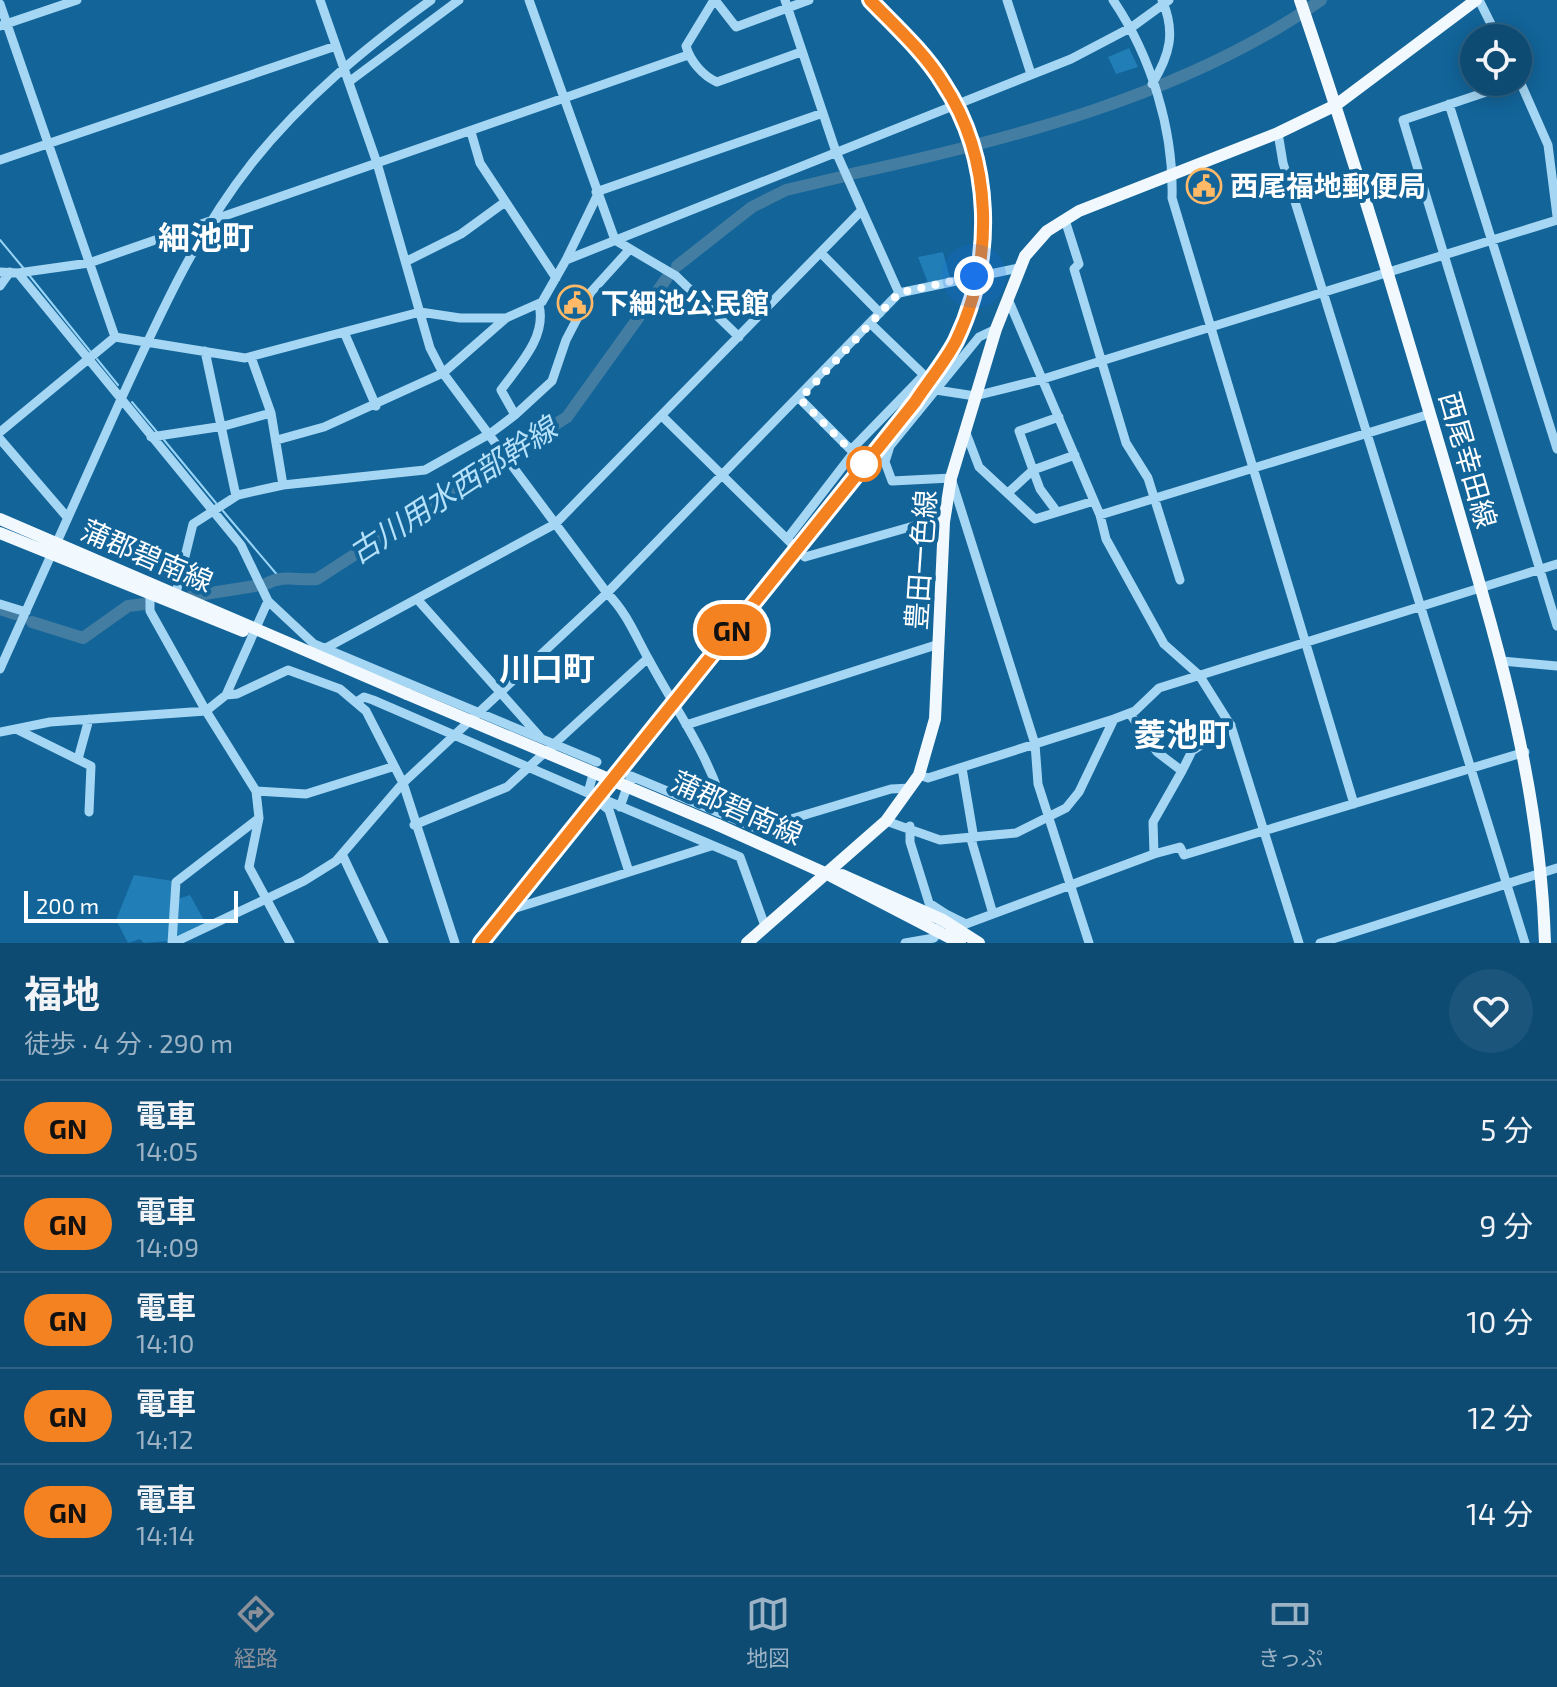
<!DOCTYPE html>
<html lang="ja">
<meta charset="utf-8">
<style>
:root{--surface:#0e4b73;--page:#1c557b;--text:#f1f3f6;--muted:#9bb3c4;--line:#2e6385;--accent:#8c9099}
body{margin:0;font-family:"Exo 2","Noto Sans JP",sans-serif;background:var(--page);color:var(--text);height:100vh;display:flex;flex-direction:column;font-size:30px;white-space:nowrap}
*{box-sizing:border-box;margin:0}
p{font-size:26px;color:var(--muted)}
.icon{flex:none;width:44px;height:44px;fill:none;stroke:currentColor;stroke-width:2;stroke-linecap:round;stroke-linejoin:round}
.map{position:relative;height:943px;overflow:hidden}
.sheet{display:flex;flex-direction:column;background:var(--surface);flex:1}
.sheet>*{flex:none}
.badge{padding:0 16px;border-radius:26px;font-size:28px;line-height:52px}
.buttons{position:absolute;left:1460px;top:24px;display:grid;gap:16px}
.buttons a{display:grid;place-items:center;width:72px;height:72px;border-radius:50%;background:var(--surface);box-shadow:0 4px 20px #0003,0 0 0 2px var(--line);font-size:40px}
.scale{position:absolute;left:24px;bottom:20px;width:214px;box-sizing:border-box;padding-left:8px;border:4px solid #fff;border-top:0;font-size:22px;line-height:28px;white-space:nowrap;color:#fff;-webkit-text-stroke:6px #126499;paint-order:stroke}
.you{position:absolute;width:40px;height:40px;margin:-20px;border:6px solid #fff;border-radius:50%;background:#1a73e8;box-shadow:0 0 0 12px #1a73e833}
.map>.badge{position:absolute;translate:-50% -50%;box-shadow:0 0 0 4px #fff}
.round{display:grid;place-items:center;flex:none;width:84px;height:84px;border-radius:42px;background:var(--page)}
.head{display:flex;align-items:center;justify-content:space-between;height:136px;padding:0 24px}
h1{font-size:38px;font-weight:700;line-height:60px}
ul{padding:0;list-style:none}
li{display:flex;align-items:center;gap:24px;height:96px;padding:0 24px;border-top:2px solid var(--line)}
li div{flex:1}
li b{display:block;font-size:30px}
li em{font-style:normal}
li .badge{min-width:88px;font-weight:700;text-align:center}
.tab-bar{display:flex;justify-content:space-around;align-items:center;height:112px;border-top:2px solid var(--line);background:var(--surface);font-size:22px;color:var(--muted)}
.tab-bar a{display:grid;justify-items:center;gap:4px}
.tab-bar .current{color:var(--accent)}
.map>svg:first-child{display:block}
.green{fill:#217eb6}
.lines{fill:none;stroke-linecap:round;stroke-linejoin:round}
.stream{stroke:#97d4f7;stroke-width:2}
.river{stroke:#437da2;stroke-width:12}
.minor-tunnel{stroke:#367ba8;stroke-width:9;stroke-dasharray:9 4.5;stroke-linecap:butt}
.minor{stroke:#a5d6f3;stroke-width:9}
.major{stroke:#f1f9ff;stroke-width:12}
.rail-casing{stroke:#fff;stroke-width:5}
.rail{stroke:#126499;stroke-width:2;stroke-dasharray:6;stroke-linecap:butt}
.major-bridge{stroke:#f1f9ff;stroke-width:12}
.line-casing{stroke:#fff;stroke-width:18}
.line{stroke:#f58220;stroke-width:12}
.walk{stroke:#fff;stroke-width:8;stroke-dasharray:0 14.4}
.stop-dot{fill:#fff;stroke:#f58220;stroke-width:4}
.labels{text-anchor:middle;stroke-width:8;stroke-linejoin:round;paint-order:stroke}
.poi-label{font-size:28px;font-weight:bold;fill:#fff;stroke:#126499;text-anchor:start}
.street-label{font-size:28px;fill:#fff;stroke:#126499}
.water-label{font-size:30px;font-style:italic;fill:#b5e1fa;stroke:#126499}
.quarter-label{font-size:32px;font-weight:bold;fill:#fff;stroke:#126499}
</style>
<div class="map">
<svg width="1557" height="943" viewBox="0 0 1557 943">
<rect width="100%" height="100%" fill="#126499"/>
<path class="green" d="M 1129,48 L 1138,67 L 1116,74 L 1108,57 Z
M 943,252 L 950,278 L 928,283 L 918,257 Z
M 134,875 L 173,881 L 169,941 L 144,943 L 140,939 L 128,943 L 116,920 Z
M 190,895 L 206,924 L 174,941 L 175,900 Z"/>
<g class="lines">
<path class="stream" d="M 0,240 L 25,270
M 29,275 L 90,351
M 97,359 L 118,385
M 132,402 L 157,432
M 164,440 L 216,503
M 223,511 L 279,577"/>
<path class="river" d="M 851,174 C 1009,140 1186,95 1321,0
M 677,266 L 752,207 L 786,190 L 841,177
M 266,584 C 283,574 299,581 317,579 L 567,417 L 669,275
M 192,596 L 255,586
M 0,609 L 15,614
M 32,622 L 83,638 L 128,606 L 145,604"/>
<path class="minor-tunnel" d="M 927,379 L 933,383"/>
<path class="minor" d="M 320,0 L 377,163 L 430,348 L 443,373 L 607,593 C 627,613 635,635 649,660 C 677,712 712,759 726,816
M 529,0 L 615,240 L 676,276 L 739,337
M 714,0 L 686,46 C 690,61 703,76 717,82 L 801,52
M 715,0 L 736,27 L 809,0
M 785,0 L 836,152 L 899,293
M 1007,0 L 1031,74
M 1113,0 C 1151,56 1174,130 1172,198 L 1354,804
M 1479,0 L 1498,38
M 0,4 L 115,337
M 0,26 L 77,0
M 1518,77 L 1548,145 L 1557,216
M 350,81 L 459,0
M 1516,82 L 1403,120 L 1557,626
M 1152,84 C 1170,55 1176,32 1162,0
M 1449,104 L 1557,449
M 471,132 L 480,163 L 556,278
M 1278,133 L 1283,163 L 1525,943
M 0,160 L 336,46
M 596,192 L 823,113
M 1065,220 L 1079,264 L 1074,269 L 1126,443 L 1148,478 L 1180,580
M 821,253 L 880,313
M 566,260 L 597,196
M 407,261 L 461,234 L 505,202
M 0,272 L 18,273 L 89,263 L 688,55
M 18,273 L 241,545 L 268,601 L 314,644 L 597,762
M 0,286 L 10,272
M 1008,299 L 1100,515 L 1106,539 L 1164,644 L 1199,675 L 1231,726 L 1299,943
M 871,324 L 926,377
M 996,329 L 979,337 L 890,446 L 885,462 L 892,481 L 951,478 L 1035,744 L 1038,784 L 1089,943
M 344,332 L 376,406
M 205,351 L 236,496
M 251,357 L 271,413 L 283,485
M 936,390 L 975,396 L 1043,379 L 1557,220
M 800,399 L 851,450
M 515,415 L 552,381 L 566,340 L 591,292 L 629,250
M 662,416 L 795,547
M 0,432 L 115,337 L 245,358 L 420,312 L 460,318 L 506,318 L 542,302 L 566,260 L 1071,59 L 1132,27 L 1169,0
M 966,433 L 979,467 L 1035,519 L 1094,501
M 151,437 L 224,426 L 271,413
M 0,439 L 67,517
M 277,440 L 324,427 L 443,373 L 506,318
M 1009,492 L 1033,470 L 1019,431 L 1059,417
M 1057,512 L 1040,489 L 1033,470 L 1075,455
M 1100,515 L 1430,414
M 787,539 L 854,452 L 851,450 L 924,375
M 798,550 L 805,557 L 945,517
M 176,593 L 193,524 L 238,495 L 283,485 L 425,470 L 491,433 L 515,415 L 501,390 C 519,365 547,337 539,305
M 150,596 L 150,611 L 206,711 L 256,791 L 259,818 L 249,867 L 290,943
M 417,599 L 540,737
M 0,604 L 26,612
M 326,648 L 555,524 L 861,211
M 1502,661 L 1557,666
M 0,669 C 41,578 81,487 122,397 C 160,315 195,235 252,163 C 303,99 365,48 431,0
M 226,695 L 268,601
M 358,701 L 364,697 L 373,700 L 588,793 L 592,778
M 1130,714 L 1157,752 L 1182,771 L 1153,822 L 1154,854
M 686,725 L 939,644
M 16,729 L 91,766 L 89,812
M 0,732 L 50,722 L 206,711 L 226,695 L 237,694 L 288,670 L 340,689 L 366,711 L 403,783 L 455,943
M 78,759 L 89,719
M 962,768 L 974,839
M 1182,771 L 1192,751 L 1231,725
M 919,775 L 928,778 L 1114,719 L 1135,711 L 1159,688 L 1557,564
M 256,791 L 306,794 L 392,767
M 603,799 L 740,857 L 765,926
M 603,799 L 600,803 L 609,810 L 629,872
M 620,807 L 631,776 L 758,829 L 891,789 L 911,788
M 886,821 L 940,840 L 1016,833 L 1066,808 L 1079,792 L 1114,719
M 414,825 L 507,787 L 648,658
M 910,826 L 910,842 L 929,903 L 946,914
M 971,839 L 993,914
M 342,854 L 384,943
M 172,943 L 176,882 L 259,818
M 173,943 L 304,881 L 336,861 L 403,783 L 607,593 L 899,293 L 1019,268
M 486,943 L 513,909 L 711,846
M 905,943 L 934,938 L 946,914 L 966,924 L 1154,854 L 1180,847 L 1184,855 L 1525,752
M 1320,943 L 1557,868"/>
<path class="major" d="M 1300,0 C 1354,157 1401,316 1448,475 C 1494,634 1540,776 1545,943
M 0,519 L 407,694
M 0,533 L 243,631
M 718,825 L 827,874 L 960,943
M 842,875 L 943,920 L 979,943
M 747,943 L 886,821 L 919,775 L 935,719 L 944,522 L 951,478 L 996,329 L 1025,256 L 1047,231 L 1079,211 L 1278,133 L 1336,105 L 1476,0"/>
<g class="rail-casing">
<path id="rail" d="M 807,536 C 831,513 849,487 870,462 C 949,367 1020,252 965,125 C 944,75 906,39 870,0
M 616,774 L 812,529
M 481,943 L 607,784"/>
</g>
<use href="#rail" class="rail"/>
<path class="major-bridge" d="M 407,694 L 718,825"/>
</g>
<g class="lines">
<g class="line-casing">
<path id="line" d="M 481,943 L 915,402 C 928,382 945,362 956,341 C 995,260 993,159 943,83 C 924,52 895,26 870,0"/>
</g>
<use href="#line" class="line"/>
<path class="walk" d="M 864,464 L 800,399 L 899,293 L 974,276"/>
</g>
<defs>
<g id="civic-ring" transform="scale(1.8)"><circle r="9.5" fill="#126499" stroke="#ffb967" stroke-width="1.5"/><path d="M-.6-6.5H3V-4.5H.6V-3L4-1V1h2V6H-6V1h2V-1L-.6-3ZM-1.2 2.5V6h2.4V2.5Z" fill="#ffb967"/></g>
</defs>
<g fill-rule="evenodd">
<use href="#civic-ring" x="1204" y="186"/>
<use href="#civic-ring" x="575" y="303"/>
</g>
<circle class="stop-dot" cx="864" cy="464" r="16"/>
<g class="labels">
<g class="poi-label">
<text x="1230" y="196">西尾福地郵便局</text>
<text x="601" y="313">下細池公民館</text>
</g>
<g class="street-label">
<text transform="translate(1468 460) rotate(74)" y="10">西尾幸田線</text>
<text transform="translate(147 556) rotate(23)" y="10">蒲郡碧南線</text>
<text transform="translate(921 560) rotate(-86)" y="10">豊田一色線</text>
<text transform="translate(737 808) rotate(24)" y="10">蒲郡碧南線</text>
</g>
<g class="water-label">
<text transform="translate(453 491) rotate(-33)" y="10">古川用水西部幹線</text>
</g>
<g class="quarter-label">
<text x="206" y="249">細池町</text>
<text x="547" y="680">川口町</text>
<text x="1182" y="746">菱池町</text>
</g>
</g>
</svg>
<div class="buttons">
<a><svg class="icon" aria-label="locate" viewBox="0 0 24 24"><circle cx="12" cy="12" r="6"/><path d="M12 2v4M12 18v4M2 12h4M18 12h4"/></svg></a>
</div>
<div class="scale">200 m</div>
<div class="you" style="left:974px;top:276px"></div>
<b class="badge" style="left:732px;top:630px;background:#f58220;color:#111">GN</b>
</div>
<section class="sheet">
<div class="head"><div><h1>福地</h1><p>徒歩 · 4 分 · 290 m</p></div><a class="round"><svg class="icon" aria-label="heart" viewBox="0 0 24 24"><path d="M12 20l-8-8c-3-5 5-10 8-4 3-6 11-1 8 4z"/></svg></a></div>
<ul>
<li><span class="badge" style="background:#f58220;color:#111">GN</span><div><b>電車</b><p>14:05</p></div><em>5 分</em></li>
<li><span class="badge" style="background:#f58220;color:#111">GN</span><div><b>電車</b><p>14:09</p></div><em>9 分</em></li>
<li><span class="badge" style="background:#f58220;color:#111">GN</span><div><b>電車</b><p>14:10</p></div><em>10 分</em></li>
<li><span class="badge" style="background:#f58220;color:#111">GN</span><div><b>電車</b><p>14:12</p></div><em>12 分</em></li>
<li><span class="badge" style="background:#f58220;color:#111">GN</span><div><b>電車</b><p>14:14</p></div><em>14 分</em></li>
</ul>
</section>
<nav class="tab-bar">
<a class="current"><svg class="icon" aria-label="directions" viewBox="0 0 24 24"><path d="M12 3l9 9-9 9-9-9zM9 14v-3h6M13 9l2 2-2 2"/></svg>経路</a>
<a><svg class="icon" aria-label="map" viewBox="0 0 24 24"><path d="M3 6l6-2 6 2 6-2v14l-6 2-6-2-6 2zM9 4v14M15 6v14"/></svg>地図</a>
<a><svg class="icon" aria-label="tickets" viewBox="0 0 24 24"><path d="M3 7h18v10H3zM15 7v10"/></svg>きっぷ</a>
</nav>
